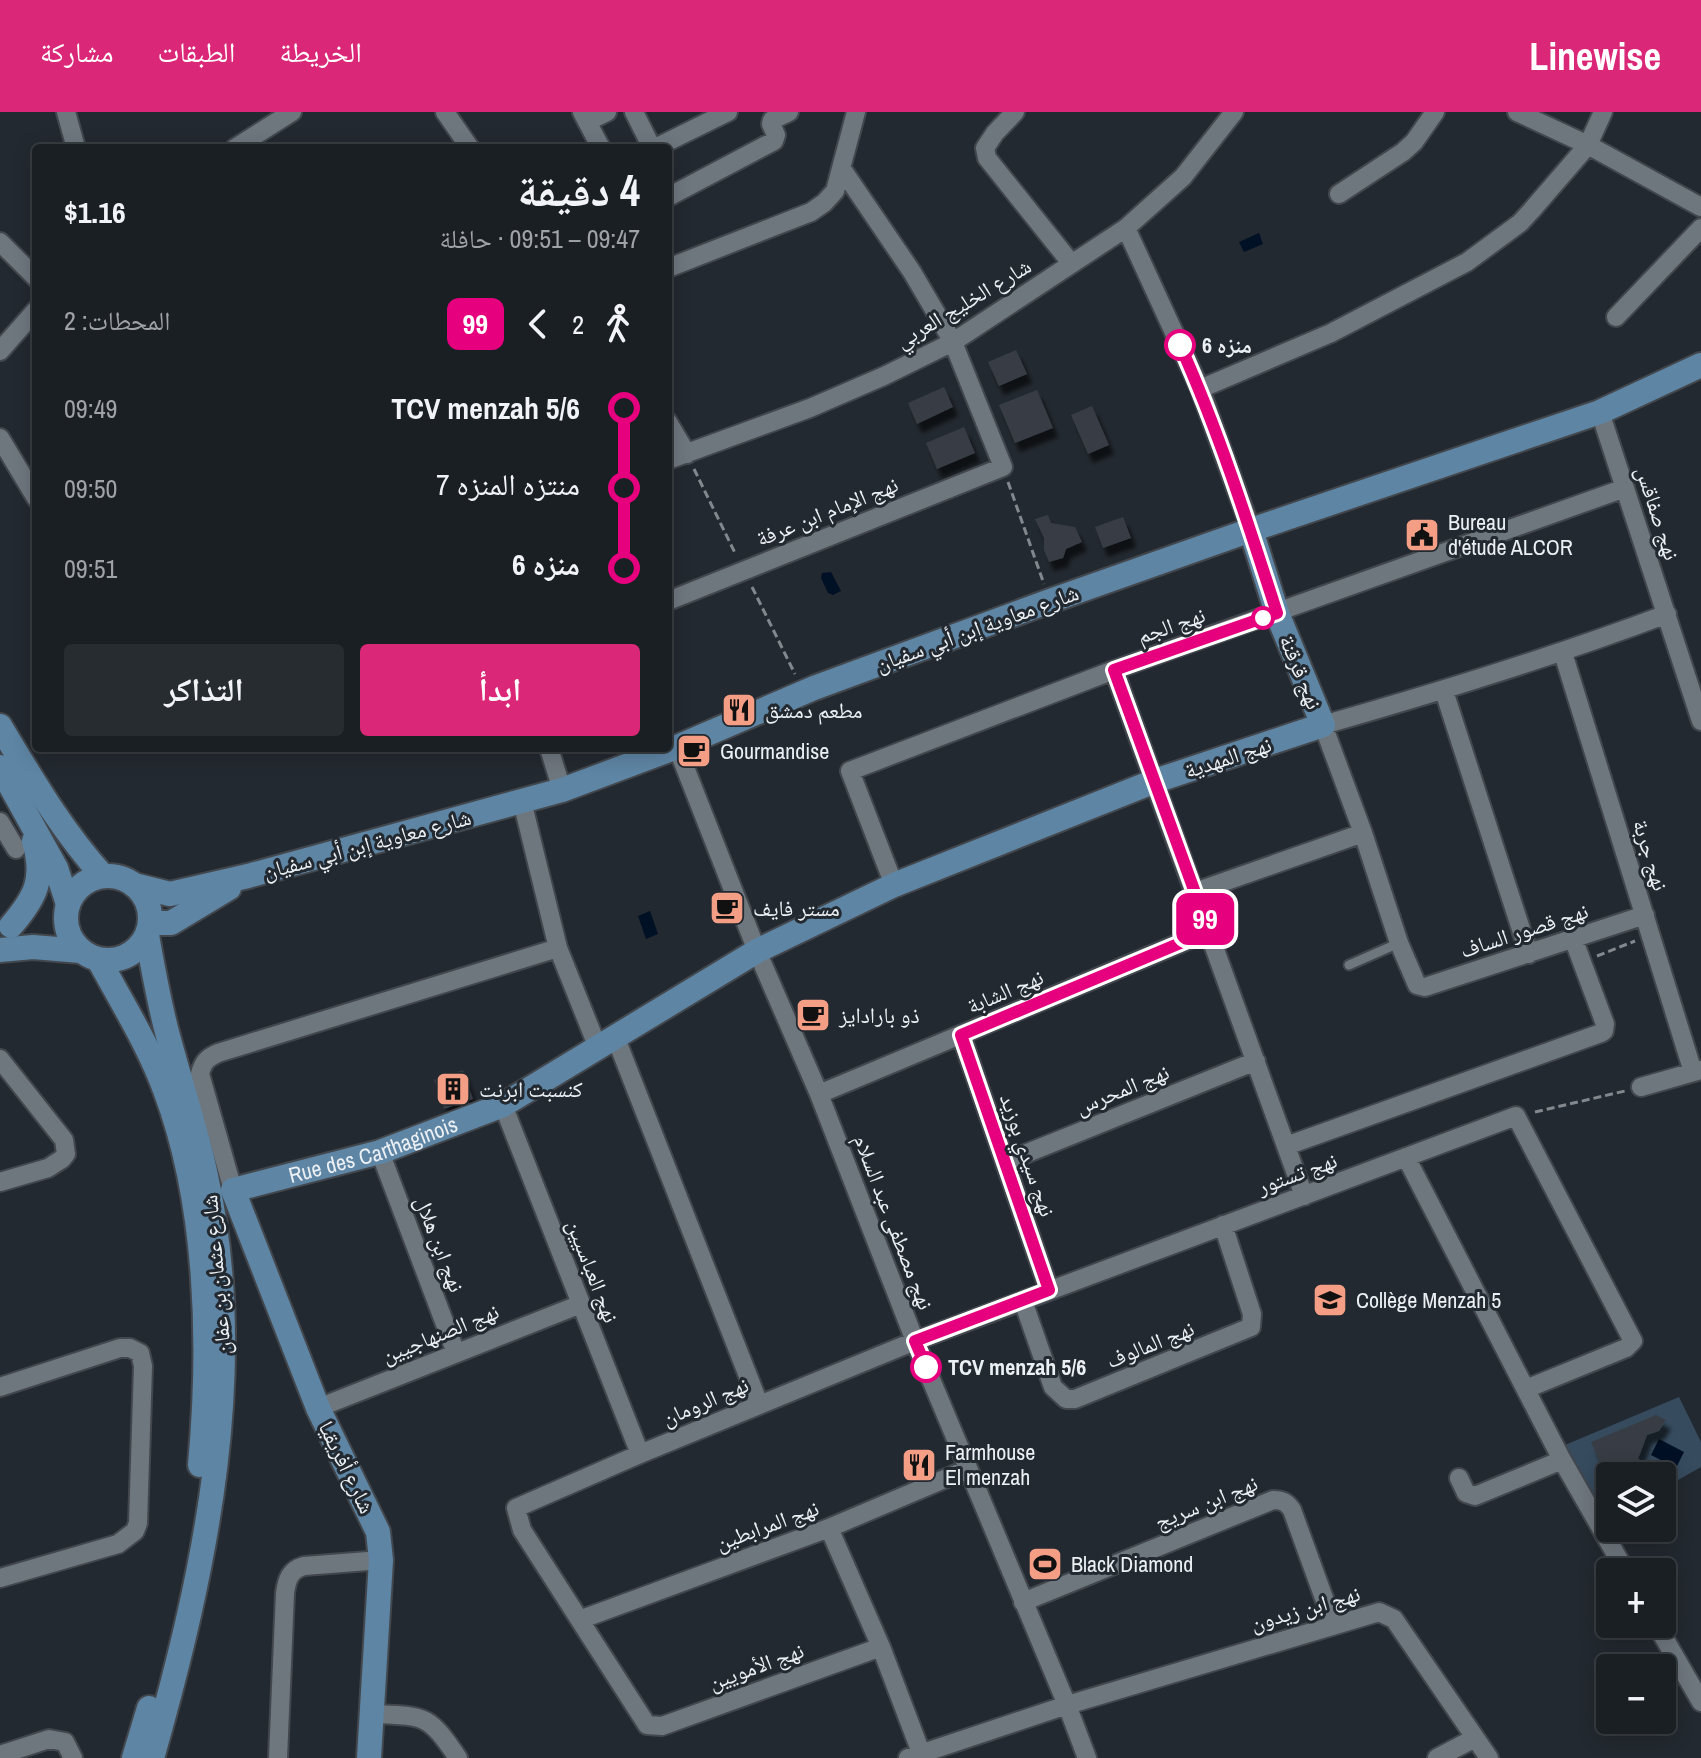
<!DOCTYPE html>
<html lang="ar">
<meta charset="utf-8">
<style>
:root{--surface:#1a1f24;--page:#272c31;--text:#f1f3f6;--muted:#9fa2a6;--line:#383d41;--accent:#db2777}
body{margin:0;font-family:"Archivo Narrow","Noto Naskh Arabic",sans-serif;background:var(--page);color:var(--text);direction:rtl;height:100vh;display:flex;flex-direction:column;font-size:30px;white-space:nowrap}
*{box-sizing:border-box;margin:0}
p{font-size:26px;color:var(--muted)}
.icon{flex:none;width:44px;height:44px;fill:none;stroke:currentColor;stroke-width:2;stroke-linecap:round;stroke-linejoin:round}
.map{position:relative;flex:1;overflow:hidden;direction:ltr}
.panel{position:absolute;left:32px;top:32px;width:640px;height:608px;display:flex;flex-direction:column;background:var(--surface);border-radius:8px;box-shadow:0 4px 20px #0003,0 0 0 2px var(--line);direction:rtl}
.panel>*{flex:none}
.badge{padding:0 16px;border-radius:12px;font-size:28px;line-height:52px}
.fabs{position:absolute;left:1596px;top:1350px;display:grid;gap:16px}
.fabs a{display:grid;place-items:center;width:80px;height:80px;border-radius:8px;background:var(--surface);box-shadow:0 4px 20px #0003,0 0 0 2px var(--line);font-size:40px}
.map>.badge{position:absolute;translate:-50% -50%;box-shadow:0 0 0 4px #fff}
.legs{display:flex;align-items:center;gap:12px;height:88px;padding:0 32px;font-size:26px}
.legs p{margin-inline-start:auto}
.head{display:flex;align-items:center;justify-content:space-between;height:136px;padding:0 32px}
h1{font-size:44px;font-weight:800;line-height:60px}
.cta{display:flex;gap:16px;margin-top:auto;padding:16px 32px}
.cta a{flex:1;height:92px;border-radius:8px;background:var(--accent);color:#fff;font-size:32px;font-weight:800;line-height:92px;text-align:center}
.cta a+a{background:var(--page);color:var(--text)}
ul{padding:0 32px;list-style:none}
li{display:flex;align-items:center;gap:28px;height:80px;font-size:30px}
li i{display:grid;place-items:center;width:12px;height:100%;margin:0 10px;background:currentColor}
li i::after{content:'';width:20px;height:20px;margin:-10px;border:6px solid;border-radius:50%;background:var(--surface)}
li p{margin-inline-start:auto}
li:first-child i{background:linear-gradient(#0000 50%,currentColor 0)}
li:last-child i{background:linear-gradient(currentColor 50%,#0000 0)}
header{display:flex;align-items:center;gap:48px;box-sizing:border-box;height:112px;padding:0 40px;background:var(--accent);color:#fff}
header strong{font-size:38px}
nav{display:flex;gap:44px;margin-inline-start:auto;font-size:28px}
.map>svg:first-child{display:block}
.green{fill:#364b5e}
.water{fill:#001025}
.building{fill:#373e45;filter:url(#shadow)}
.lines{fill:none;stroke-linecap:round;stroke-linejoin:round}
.lane-casing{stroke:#42474d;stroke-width:13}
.street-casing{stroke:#42474d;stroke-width:22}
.secondary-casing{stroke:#42474d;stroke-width:28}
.path{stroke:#83888e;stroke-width:3;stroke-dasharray:8 4;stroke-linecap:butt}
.lane{stroke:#6f777e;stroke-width:9}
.street{stroke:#6f777e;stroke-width:18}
.secondary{stroke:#5e85a4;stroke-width:24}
.line-1-casing{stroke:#fff;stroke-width:18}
.line-1{stroke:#e6007e;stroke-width:12}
.stop-1-dot{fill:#fff;stroke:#e6007e;stroke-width:4}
.labels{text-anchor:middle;stroke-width:6;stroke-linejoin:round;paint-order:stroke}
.street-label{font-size:22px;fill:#ebf0f4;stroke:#232930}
.stop-label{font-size:22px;font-weight:bold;fill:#ebf0f4;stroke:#232930;text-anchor:start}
.poi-label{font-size:22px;fill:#ebf0f4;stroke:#232930;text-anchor:start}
</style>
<header>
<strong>Linewise</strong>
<nav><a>الخريطة</a><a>الطبقات</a><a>مشاركة</a></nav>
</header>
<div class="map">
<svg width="1701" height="1646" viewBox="0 0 1701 1646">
<defs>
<filter id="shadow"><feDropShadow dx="5" dy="9" stdDeviation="2" flood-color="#0009"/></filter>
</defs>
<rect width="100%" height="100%" fill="#232930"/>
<path class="green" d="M 1679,1285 L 1701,1330 L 1701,1355 L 1662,1377 L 1662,1364 L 1610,1364 L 1608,1408 L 1565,1333 Z"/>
<path class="water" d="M 1259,121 L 1263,132 L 1244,140 L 1239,130 Z
M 831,460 L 841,479 L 833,483 L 828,481 L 821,466 L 822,461 Z
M 650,799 L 658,822 L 646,827 L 638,804 Z
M 1659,1327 L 1684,1340 L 1676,1356 L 1651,1343 Z"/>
<path class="building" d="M 1016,238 L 1027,262 L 999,274 L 988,250 Z
M 944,275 L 953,295 L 917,312 L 908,291 Z
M 1037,278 L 1053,316 L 1015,331 L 999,293 Z
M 1092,294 L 1109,333 L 1088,342 L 1071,303 Z
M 964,315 L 975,341 L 937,357 L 926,331 Z
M 1048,403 L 1051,411 L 1075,415 L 1082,430 L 1066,437 L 1063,446 L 1049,450 L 1044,438 L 1044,426 L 1035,407 Z
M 1123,405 L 1131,426 L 1103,436 L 1095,415 Z
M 463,958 L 473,987 L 444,997 L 434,968 Z
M 1656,1303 L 1666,1308 L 1659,1319 L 1647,1323 L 1638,1347 L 1643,1349 L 1649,1347 L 1660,1353 L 1656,1360 L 1649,1364 L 1631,1364 L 1625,1356 L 1614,1361 L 1611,1356 L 1603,1359 L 1591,1330 Z"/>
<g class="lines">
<g class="lane-casing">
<path id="lane" d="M 1349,853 L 1399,831"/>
</g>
<g class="street-casing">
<path id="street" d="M 66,0 L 76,36
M 445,0 L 470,36
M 582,0 L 601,36
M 634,0 L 652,36
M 1015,0 L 995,21 L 985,36 L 987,46 L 1071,151
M 1517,0 L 1588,33 L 1701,95
M 587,10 L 607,0
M 235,36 L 292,0
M 655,36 L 728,0
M 1339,82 L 1403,40 L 1414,30 L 1435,0
M 668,85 L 774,29 L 776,23 L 771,12 L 772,8 L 789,0
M 1126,116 L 1200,277 L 1251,418
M 0,130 L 36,166
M 668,156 L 811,100 L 824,91 L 835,79 L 856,0
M 1616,205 L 1701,116
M 0,239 L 36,198
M 1200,277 L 1331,221 L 1467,150 L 1520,111 L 1531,99 L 1588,33 L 1603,0
M 1600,300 L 1701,609
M 668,310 L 687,342
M 0,326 L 36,386
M 668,348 L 810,296 L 884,264 L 953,230 L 1126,116 L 1183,65 L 1234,0
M 668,489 L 1003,355 L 953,230 L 912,160 L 842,57
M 1563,541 L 1693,960
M 1114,558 L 1304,1084
M 1444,579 L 1529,842
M 677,635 L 757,839 L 819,982 L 915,1229 L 1067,1593 L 1087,1646
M 549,636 L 562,678
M 522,689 L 558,836 L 598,936
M 0,710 L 16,737
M 894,773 L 850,659 L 1114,558 L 1625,376
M 1195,780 L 1363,721
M 1645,803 L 1425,875 L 1417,873 L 1399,831 L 1363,721 L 1323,613 C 1439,580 1553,545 1667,502
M 961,923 L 1049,1178
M 615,924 L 759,1292
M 0,947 L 64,1028 L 66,1042 L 62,1047 L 48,1056 L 0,1070
M 1641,975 L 1701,958
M 819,982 L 1209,819
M 503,993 L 640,1342
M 1286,1034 L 1601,921 L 1604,919 L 1605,912 L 1573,826
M 380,1040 L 456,1241
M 1406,1045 L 1562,1348 L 1626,1460
M 1005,1050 L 1256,949
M 233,1078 L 200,962 C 203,950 207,946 218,941 L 558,836
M 1023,1189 L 1053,1275 L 1066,1287 L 1075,1287 L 1251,1215 L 1252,1202 L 1223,1113
M 0,1275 L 120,1236 L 130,1236 L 140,1241 L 143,1254 L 138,1411 L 135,1419 L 118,1432 L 0,1466
M 318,1296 L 581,1192
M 1459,1366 L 1466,1381 L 1475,1384 L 1562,1348
M 829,1416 L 881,1535 L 923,1646
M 1023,1490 L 1273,1388 C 1282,1388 1287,1390 1292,1398 L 1333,1511
M 582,1507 L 829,1416 L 968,1357
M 1656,1512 L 1701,1590
M 881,1535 L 662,1614 L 647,1613 L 522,1418 L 516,1396 L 640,1342 L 915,1229 L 1516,1004 L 1633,1229 L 1626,1236 L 1526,1277
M 372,1602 C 426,1604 428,1602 458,1646
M 0,1643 L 49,1627 L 65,1630 L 73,1646
M 278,1646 L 285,1481 C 287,1467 290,1458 304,1454 L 381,1448
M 908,1646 L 1067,1593 L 1379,1500 L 1394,1507 L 1489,1646
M 1437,1646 L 1475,1626"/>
</g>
<g class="secondary-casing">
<g id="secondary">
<path d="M 0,614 C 32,667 62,719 103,764"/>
<path d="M 0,655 L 56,756 L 68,792"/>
<circle cx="108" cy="806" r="42"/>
<path d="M 134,773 L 170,782 L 248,764 L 562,678 L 677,635 L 814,576 L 1050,489 L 1251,418 L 1600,300 L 1701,253"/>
<path d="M 151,811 L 171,811 L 229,776"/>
<path d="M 11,814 C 36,785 45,767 34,729"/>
<path d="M 147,823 C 153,857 159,891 168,924 C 180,969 195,1014 205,1059 C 249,1256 206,1456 152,1646"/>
<path d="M 0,838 L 33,835 L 81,839"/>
<path d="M 99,848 C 122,891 148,932 165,978 C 208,1092 211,1233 200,1353"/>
<path d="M 134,1646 L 149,1596"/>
<path id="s1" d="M 369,1646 L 381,1448 L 378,1420 L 318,1296 L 233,1078 L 380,1040 L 503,993 L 757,839 L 894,773 L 1155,669 L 1323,613 L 1277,501 L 1251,418"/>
</g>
</g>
<path class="path" d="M 694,357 L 736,443
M 1008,370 L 1044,472
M 752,475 L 795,562
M 1597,844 L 1635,829
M 1535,1000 L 1625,979"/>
<use href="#lane" class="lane"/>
<use href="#street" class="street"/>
<use href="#secondary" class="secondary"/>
</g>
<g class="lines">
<g class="line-1-casing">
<path id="line-1" d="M 926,1255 L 915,1229 L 1049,1178 L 961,923 L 1209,819 L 1114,558 L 1277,501 C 1248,411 1219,320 1180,233"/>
</g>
<use href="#line-1" class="line-1"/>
</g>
<defs>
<g id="civic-square" transform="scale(1.8)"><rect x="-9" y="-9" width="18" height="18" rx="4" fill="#f49e86" stroke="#232930"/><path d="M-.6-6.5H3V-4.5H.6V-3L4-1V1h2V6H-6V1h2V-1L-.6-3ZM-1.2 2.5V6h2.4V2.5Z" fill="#111"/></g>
<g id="restaurant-square" transform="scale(1.8)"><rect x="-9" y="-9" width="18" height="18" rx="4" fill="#f49e86" stroke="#232930"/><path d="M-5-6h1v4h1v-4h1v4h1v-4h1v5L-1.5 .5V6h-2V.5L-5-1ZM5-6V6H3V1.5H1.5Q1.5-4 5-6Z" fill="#111"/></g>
<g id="cafe-square" transform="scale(1.8)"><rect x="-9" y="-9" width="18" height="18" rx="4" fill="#f49e86" stroke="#232930"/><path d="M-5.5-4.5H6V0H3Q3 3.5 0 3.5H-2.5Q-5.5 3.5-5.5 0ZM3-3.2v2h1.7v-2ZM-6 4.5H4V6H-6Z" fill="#111"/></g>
<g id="building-square" transform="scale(1.8)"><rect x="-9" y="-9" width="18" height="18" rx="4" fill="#f49e86" stroke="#232930"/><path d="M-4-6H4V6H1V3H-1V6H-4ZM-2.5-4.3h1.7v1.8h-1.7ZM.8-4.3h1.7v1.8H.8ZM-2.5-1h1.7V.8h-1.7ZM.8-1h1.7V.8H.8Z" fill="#111"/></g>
<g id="school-square" transform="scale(1.8)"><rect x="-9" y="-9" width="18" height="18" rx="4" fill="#f49e86" stroke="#232930"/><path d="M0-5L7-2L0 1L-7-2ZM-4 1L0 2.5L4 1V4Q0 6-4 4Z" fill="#111"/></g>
<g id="stadium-square" transform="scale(1.8)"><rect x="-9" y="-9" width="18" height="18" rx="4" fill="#f49e86" stroke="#232930"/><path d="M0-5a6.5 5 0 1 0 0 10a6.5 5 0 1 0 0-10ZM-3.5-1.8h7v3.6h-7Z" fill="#111"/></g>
</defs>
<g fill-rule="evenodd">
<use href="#civic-square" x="1422" y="423"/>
<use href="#restaurant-square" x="739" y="598"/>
<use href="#cafe-square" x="694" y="639"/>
<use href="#cafe-square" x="727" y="796"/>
<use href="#cafe-square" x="813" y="903"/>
<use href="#building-square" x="453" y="977"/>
<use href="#school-square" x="1330" y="1188"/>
<use href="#restaurant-square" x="919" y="1353"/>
<use href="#stadium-square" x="1045" y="1452"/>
</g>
<g class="stop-1-dot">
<circle cx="1180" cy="233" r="14"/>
<circle cx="1263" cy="506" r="10"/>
<circle cx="926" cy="1255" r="14"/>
</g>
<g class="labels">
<g class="street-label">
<text transform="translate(963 191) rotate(-31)" y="8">شارع الخليج العربي</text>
<text transform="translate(827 399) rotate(-22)" y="8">نهج الإمام ابن عرفة</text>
<text transform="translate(1658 401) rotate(72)" y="8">نهج صفاقس</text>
<text transform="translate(1171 513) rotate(-19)" y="8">نهج الجم</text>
<text transform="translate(977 516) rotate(-20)" y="8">شارع معاوية إبن أبي سفيان</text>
<text transform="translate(1301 560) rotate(68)" y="8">نهج قرقنة</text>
<text transform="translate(1228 645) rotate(-18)" y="8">نهج المهدية</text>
<text transform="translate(367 732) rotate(-15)" y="8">شارع معاوية إبن أبي سفيان</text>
<text transform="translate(1651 743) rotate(73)" y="8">نهج جربة</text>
<text transform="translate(1524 818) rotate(-18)" y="8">نهج قصور الساف</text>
<text transform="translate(1005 879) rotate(-23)" y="8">نهج الشابة</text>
<text transform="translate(1122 977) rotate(-22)" y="8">نهج المحرس</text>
<text dy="8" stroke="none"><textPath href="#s1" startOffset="744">Rue des Carthaginois</textPath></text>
<text transform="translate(1028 1043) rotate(71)" y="8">نهج سيدي بوزيد</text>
<text transform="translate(1297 1061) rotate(-20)" y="8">نهج تستور</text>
<text transform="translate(894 1110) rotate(69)" y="8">نهج مصطفى عبد السلام</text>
<text transform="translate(440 1132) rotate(69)" y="8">نهج ابن هلال</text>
<text transform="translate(593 1159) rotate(69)" y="8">نهج العباسيين</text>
<text transform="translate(216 1163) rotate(-95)" y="8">شارع عثمان بن عفان</text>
<text transform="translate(440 1221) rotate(-22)" y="8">نهج الصنهاجيين</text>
<text transform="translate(1150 1232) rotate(-22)" y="8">نهج المالوف</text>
<text transform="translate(705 1289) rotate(-23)" y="8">نهج الرومان</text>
<text transform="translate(347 1355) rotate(64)" y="8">شارع أفريقيا</text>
<text transform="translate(1206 1390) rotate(-22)" y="8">نهج ابن سريج</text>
<text transform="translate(767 1413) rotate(-20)" y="8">نهج المرابطين</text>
<text transform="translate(1305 1496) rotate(-16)" y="8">نهج ابن زيدون</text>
<text transform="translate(756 1554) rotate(-20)" y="8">نهج الأمويين</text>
</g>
<g class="stop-label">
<text x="1202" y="241">منزه 6</text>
<text x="948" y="1263">TCV menzah 5/6</text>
</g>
<g class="poi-label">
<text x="1448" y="418">Bureau<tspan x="1448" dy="25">d'étude ALCOR</tspan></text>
<text x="765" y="606">مطعم دمشق</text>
<text x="720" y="647">Gourmandise</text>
<text x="753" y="804">مستر فايف</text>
<text x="839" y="911">ذو بارادايز</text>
<text x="479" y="985">كنسبت ابرنت</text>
<text x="1356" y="1196">Collège Menzah 5</text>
<text x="945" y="1348">Farmhouse<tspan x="945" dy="25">El menzah</tspan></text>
<text x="1071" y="1460">Black Diamond</text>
</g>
</g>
</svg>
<div class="fabs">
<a><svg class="icon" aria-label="layers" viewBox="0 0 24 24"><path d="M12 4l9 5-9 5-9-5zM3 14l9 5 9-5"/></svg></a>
<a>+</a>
<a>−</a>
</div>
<b class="badge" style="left:1205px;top:807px;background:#e6007e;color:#fff">99</b>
<section class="panel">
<div class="head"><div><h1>4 دقيقة</h1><p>09:47 – 09:51 · حافلة</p></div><b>$1.16</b></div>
<div class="legs"><svg class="icon" aria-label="walk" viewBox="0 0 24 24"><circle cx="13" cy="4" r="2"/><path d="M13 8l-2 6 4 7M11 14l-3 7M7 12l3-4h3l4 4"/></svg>2<svg class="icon" aria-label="back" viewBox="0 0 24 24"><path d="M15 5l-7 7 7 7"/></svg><b class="badge" style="background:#e6007e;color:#fff">99</b><p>المحطات: 2</p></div>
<ul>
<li><i style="color:#e6007e"></i><b>TCV menzah 5/6</b><p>09:49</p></li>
<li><i style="color:#e6007e"></i><span>منتزه المنزه 7</span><p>09:50</p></li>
<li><i style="color:#e6007e"></i><b>منزه 6</b><p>09:51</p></li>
</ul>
<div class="cta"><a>ابدأ</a><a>التذاكر</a></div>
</section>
</div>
